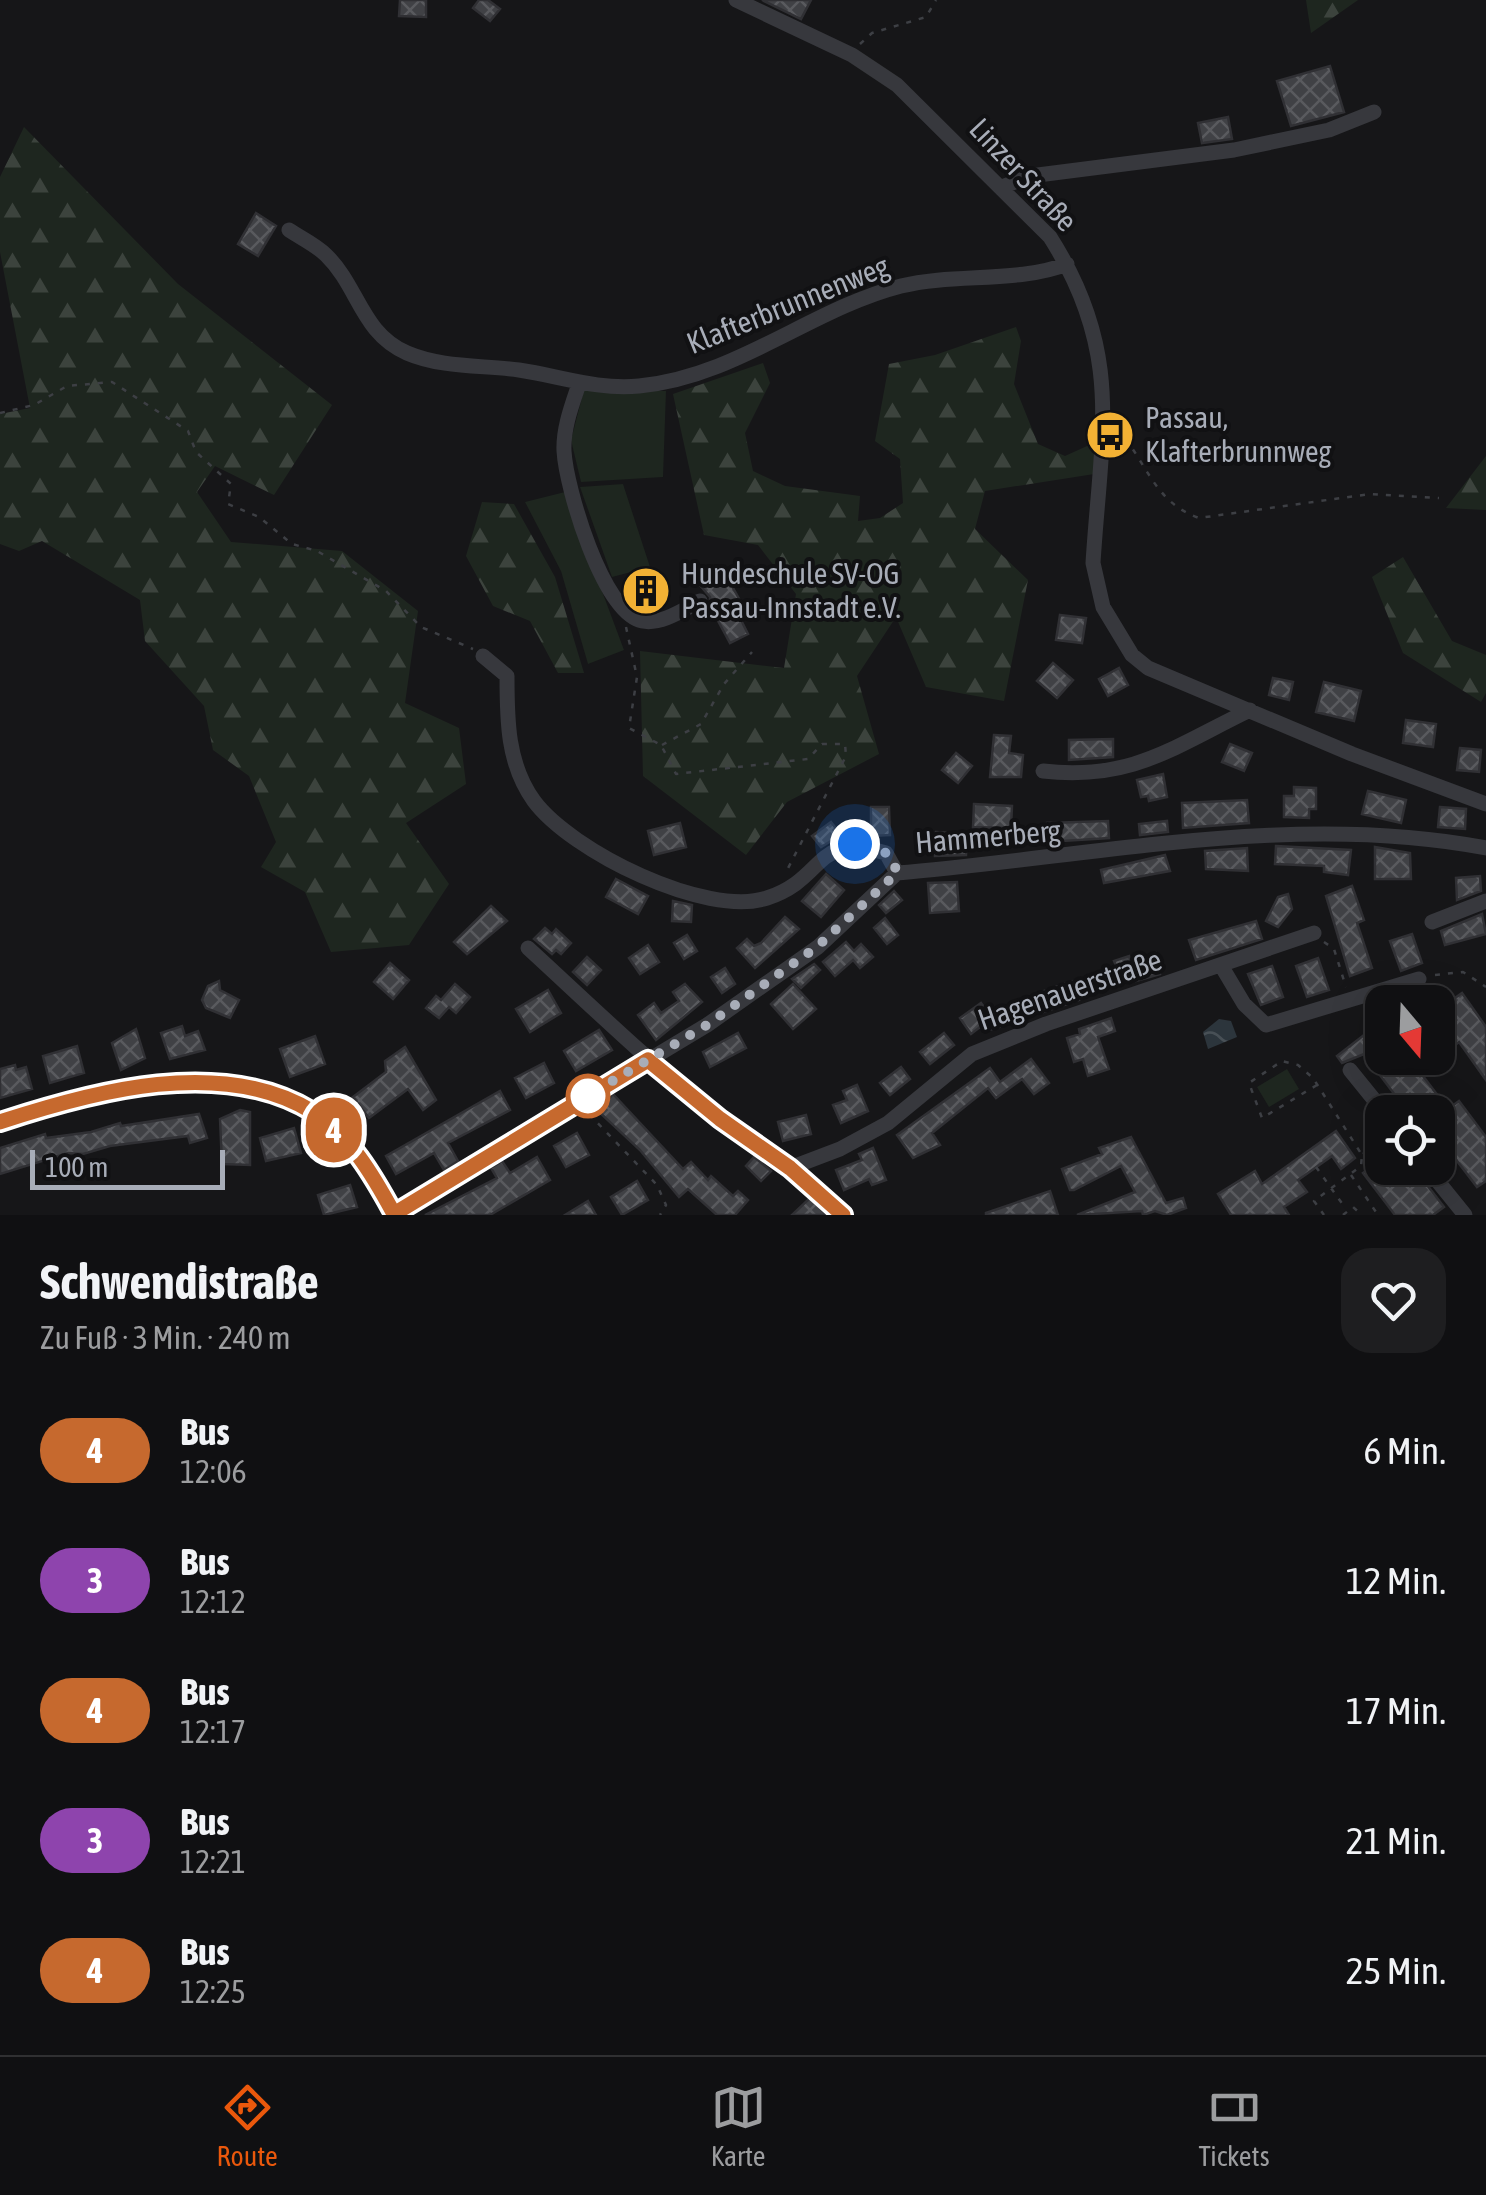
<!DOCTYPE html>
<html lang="de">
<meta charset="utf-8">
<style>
:root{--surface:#101012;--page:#1e1e20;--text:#f1f3f6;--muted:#9c9d9f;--line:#303032;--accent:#ea580c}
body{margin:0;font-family:"Asap Condensed",sans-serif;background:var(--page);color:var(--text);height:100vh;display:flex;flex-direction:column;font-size:38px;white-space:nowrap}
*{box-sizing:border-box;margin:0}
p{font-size:32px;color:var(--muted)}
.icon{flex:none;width:55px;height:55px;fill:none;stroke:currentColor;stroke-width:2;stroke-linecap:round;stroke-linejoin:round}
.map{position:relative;height:1215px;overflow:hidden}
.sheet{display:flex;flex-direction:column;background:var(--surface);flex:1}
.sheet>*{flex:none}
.badge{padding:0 20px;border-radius:32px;font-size:35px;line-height:65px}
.needle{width:65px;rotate:161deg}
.tools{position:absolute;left:1365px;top:985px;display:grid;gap:20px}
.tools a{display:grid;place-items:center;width:90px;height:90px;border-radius:20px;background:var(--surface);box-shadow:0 10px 40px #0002,0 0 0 2px var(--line);font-size:50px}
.scale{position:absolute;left:30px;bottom:25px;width:195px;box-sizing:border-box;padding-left:10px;border:5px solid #a8adb8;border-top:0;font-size:28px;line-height:35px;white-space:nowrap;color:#a8adb8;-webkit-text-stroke:8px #111113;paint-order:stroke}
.you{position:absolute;width:50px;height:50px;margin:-25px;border:8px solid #fff;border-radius:50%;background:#1a73e8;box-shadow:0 0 0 15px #1a73e833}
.map>.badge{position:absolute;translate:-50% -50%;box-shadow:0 0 0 5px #fff}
.round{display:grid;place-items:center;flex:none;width:105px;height:105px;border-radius:30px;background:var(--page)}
.headline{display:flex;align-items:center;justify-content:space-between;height:170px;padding:0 40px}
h1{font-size:48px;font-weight:700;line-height:75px}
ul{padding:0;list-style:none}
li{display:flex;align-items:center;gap:30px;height:130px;padding:0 40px}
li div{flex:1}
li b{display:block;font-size:38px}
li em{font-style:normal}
li .badge{min-width:110px;font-weight:700;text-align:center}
.menu{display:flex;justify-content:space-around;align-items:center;height:140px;border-top:2px solid var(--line);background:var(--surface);font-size:28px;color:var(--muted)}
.menu a{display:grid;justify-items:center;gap:5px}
.menu .selected{color:var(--accent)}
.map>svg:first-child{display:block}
.green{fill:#1e261f}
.forest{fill:url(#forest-firs)}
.water{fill:url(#water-waves)}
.building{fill:url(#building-cross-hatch);stroke:#303034;stroke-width:2.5}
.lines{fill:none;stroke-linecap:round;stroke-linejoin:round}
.path{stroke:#3d3f44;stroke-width:2.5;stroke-dasharray:5 8;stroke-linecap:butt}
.minor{stroke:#37383d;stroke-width:15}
.line-casing{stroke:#fff;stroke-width:22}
.line{stroke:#c6692e;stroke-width:15}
.walk{stroke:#a8adb8;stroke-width:10;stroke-dasharray:0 18}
.stop-dot{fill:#fff;stroke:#c6692e;stroke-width:5}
.labels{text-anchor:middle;stroke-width:8;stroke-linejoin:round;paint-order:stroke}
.street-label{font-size:30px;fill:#a8adb8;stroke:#111113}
.poi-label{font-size:30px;fill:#a8adb8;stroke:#111113;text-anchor:start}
</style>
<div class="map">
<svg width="1486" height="1215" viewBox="0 0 1486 1215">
<defs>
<pattern id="forest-firs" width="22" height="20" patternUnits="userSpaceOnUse" patternTransform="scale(2.5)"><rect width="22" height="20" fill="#1e261f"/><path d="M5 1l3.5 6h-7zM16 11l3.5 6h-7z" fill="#3c433d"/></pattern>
<pattern id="water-waves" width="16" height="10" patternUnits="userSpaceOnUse" patternTransform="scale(2.5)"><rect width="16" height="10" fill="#2c353c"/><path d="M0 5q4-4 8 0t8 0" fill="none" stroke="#485056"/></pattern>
<pattern id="building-cross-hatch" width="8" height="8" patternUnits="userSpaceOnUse" patternTransform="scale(2.5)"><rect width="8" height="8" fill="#404145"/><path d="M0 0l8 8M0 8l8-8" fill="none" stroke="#595a5e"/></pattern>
</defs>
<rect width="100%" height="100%" fill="#161618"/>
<path class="green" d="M 584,390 L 666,391 L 663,477 L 581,482 L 571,440 Z
M 623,484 L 650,567 L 612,577 L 580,487 Z
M 565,492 L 624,650 L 588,664 L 561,571 L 525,502 Z
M 1287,1069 L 1299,1089 L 1269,1107 L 1257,1087 Z"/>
<path class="forest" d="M 1306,0 L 1358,0 L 1311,33 Z
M 24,127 L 178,284 L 332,405 L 274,495 L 215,466 L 197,492 L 231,542 L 342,551 L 418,611 L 405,703 L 459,728 L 466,784 L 406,823 L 449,884 L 409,945 L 331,952 L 305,892 L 261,867 L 276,842 L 249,776 L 213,750 L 204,706 L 145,641 L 140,600 L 42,541 L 19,551 L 0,544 L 0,414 L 30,408 L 0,252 L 0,177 Z
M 1016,327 L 1021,341 L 1014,384 L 1038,444 L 1065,456 L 1096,442 L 1094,474 L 985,491 L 975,529 L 1028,580 L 1004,701 L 926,687 L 896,617 L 857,676 L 879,754 L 787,802 L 746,855 L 643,776 L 640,651 L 784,668 L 796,594 L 758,545 L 704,535 L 673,394 L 763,363 L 770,383 L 745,433 L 753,471 L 785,486 L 860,496 L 858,521 L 880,518 L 903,503 L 900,459 L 875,441 L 889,364 L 935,355 Z
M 1486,456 L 1486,510 L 1446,508 Z
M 482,502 L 514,504 L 555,577 L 584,673 L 558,673 L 530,621 L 493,606 L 466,556 Z
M 1403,557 L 1452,641 L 1486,655 L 1486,693 L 1481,702 L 1403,653 L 1372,577 Z"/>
<path class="water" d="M 1219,1019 L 1231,1021 L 1237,1037 L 1208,1049 L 1203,1032 Z"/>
<path class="building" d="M 400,0 L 426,0 L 426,17 L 399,16 Z
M 479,0 L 488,0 L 500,9 L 490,21 L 473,8 Z
M 762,0 L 811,0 L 801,19 Z
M 1330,66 L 1344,112 L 1291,126 L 1277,81 Z
M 1228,117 L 1232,139 L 1202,143 L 1198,123 Z
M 256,213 L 276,226 L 258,256 L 238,244 Z
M 723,570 L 742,604 L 735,608 L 748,634 L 730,643 L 710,606 L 710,597 L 698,583 Z
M 653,571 L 665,600 L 644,609 L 637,605 L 627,583 Z
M 1060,615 L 1086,618 L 1082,643 L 1056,640 Z
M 1053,663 L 1073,680 L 1057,698 L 1037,681 Z
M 1119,668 L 1128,685 L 1108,696 L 1099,679 Z
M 1273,678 L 1293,682 L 1289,700 L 1269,695 Z
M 1324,682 L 1361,691 L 1354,721 L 1316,712 Z
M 1406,720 L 1436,724 L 1433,747 L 1403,743 Z
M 994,735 L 1011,736 L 1009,753 L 1023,755 L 1021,777 L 990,777 Z
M 1113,739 L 1113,757 L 1069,760 L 1069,740 Z
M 1230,744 L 1252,753 L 1244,771 L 1222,762 Z
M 1460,748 L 1481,750 L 1479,772 L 1457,770 Z
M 956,753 L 972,766 L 958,783 L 942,770 Z
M 1163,774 L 1167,797 L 1149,801 L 1148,796 L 1141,797 L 1137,780 Z
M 1294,787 L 1316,788 L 1316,809 L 1309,809 L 1309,818 L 1284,817 L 1284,796 L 1294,796 Z
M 1368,791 L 1406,800 L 1401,823 L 1362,814 Z
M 1247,800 L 1249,823 L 1183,828 L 1182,803 Z
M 974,804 L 1012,806 L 1011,828 L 973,827 Z
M 871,807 L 889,807 L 890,835 L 871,836 Z
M 1440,807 L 1466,809 L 1465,829 L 1438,827 Z
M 1108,821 L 1109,838 L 1047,842 L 1047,823 Z
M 1167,821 L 1168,832 L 1140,835 L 1139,824 Z
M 831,822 L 841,835 L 821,847 L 812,836 Z
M 680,823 L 686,847 L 654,855 L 648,831 Z
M 936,832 L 967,834 L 966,855 L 935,856 Z
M 1276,846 L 1351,850 L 1348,875 L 1324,872 L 1324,866 L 1275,864 Z
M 1375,847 L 1410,853 L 1411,879 L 1375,879 Z
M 1247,848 L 1248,871 L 1206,869 L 1205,851 Z
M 1165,855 L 1170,871 L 1104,883 L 1101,870 Z
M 826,874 L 844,890 L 821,917 L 802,901 Z
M 1480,876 L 1481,891 L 1457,900 L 1456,878 Z
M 616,879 L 648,896 L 638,914 L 606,897 Z
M 957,882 L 959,911 L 930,913 L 928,883 Z
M 1352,886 L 1364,920 L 1357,923 L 1372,968 L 1350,976 L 1326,896 Z
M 894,891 L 902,900 L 886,913 L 879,905 Z
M 1288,894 L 1292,909 L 1278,927 L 1266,921 L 1278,897 Z
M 673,901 L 692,905 L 691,922 L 672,921 Z
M 491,906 L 507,921 L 467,954 L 454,942 Z
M 1482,914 L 1486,934 L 1445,945 L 1441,931 Z
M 785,917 L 799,929 L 755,968 L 737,948 L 747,939 L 754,946 L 761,943 Z
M 885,918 L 898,935 L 887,944 L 874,928 Z
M 1256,921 L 1262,939 L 1196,960 L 1189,940 Z
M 545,928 L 552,934 L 556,929 L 571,943 L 561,954 L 556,950 L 552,954 L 534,939 Z
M 1412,934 L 1422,963 L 1401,971 L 1390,941 Z
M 687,935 L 697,951 L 684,959 L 674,943 Z
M 846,942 L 854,951 L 861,944 L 873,957 L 860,968 L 853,960 L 835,976 L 823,962 Z
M 648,945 L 659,962 L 640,974 L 629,958 Z
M 1156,953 L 1160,974 L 1136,981 L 1131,966 L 1118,970 L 1114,961 L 1129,956 L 1131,962 Z
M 587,957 L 601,970 L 587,985 L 573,972 Z
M 1318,958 L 1329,990 L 1307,997 L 1296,966 Z
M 390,963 L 409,980 L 393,999 L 374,982 Z
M 814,964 L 820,970 L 801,988 L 792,979 Z
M 1272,966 L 1283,997 L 1261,1005 L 1248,974 Z
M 725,968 L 735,984 L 722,993 L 711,977 Z
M 219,981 L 220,990 L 239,1000 L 230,1018 L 206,1008 L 202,1000 L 208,986 Z
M 1073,981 L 1079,1000 L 1041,1013 L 1035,994 Z
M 455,984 L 470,997 L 456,1013 L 449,1007 L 439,1018 L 426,1008 L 436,996 L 441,1000 Z
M 685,984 L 702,1002 L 656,1040 L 638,1015 L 654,1003 L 661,1013 L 679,1001 L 673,992 Z
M 793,984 L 816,1009 L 793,1029 L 771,1004 Z
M 548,990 L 561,1013 L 530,1032 L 516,1009 Z
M 1462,993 L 1486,1027 L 1486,1080 L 1459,1042 L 1450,1049 L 1438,1031 L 1438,1010 Z
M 981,1003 L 999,1027 L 986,1031 L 980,1027 L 971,1034 L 960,1018 Z
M 1111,1018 L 1115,1031 L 1098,1037 L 1109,1069 L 1088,1076 L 1083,1059 L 1074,1062 L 1067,1038 L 1080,1034 L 1079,1029 Z
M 1382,1021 L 1382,1058 L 1417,1058 L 1428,1072 L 1423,1076 L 1448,1109 L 1459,1101 L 1486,1137 L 1486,1181 L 1477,1187 L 1457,1161 L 1449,1166 L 1438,1150 L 1438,1112 L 1399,1112 L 1389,1099 L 1395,1095 L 1364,1054 L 1342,1063 L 1337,1056 Z
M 182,1026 L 185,1036 L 198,1031 L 205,1050 L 170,1059 L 161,1033 Z
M 136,1029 L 145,1058 L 121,1070 L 112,1043 Z
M 599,1030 L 612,1050 L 576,1071 L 564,1051 Z
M 738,1033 L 746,1048 L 710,1067 L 703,1052 Z
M 944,1033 L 954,1045 L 930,1064 L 920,1052 Z
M 315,1036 L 325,1064 L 290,1077 L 280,1049 Z
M 77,1046 L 84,1073 L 50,1083 L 43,1056 Z
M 405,1047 L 436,1100 L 423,1110 L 408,1089 L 369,1118 L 353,1097 L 386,1072 L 385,1061 Z
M 1031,1059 L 1049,1083 L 1034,1094 L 1022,1079 L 996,1098 L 988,1088 L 932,1133 L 940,1145 L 913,1158 L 897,1135 L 990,1068 L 1000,1082 Z
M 544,1063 L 554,1083 L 526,1098 L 515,1078 Z
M 15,1065 L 16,1070 L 26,1067 L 32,1089 L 0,1098 L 0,1069 Z
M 901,1067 L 910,1079 L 890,1095 L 880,1083 Z
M 857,1085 L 868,1111 L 841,1123 L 833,1105 L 847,1100 L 843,1091 Z
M 500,1091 L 510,1110 L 448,1143 L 458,1161 L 444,1170 L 434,1153 L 396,1174 L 386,1156 Z
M 613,1094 L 683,1169 L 691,1162 L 708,1180 L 711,1176 L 733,1196 L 738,1191 L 748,1200 L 735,1215 L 717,1215 L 688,1189 L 679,1197 L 640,1150 L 598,1111 Z
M 240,1110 L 250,1112 L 250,1165 L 222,1164 L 220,1119 Z
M 199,1114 L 207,1138 L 190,1143 L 188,1136 L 110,1146 L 83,1154 L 68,1153 L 0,1174 L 0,1148 L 45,1134 L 46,1138 L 91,1132 L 120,1123 L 121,1126 Z
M 806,1115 L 811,1134 L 783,1141 L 778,1122 Z
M 294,1128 L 301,1153 L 266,1161 L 260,1138 Z
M 1336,1131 L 1355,1158 L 1341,1169 L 1332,1156 L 1298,1180 L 1307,1192 L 1284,1207 L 1289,1215 L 1231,1215 L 1218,1194 L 1255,1171 L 1262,1184 Z
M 577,1133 L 589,1155 L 566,1167 L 554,1146 Z
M 1131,1137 L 1166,1203 L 1183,1198 L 1186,1208 L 1167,1215 L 1155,1211 L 1143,1215 L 1142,1211 L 1077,1215 L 1135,1192 L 1121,1166 L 1074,1190 L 1070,1190 L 1062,1169 L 1102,1154 L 1099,1148 Z
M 873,1148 L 886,1180 L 872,1185 L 869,1179 L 844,1190 L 836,1170 L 862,1160 L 859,1154 Z
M 537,1157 L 550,1180 L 490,1215 L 425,1215 L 497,1178 L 491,1168 L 502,1161 L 510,1173 Z
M 754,1157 L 771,1171 L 761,1181 L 746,1166 Z
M 1382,1159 L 1382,1168 L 1414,1168 L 1444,1207 L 1433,1215 L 1395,1215 L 1363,1173 Z
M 637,1181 L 648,1200 L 622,1215 L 611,1197 Z
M 350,1185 L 357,1207 L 324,1215 L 318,1195 Z
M 1050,1191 L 1058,1215 L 986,1215 L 986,1213 Z
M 810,1198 L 827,1215 L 792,1215 Z
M 588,1201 L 596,1215 L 565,1215 Z"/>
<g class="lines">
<path class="path" d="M 860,44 L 872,33 L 926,17 L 936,0
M 0,413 L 34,405 L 67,386 L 112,382 L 188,431 L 196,452 L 231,484 L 228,504 L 259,517 L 292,544 L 317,551 L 386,591 L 421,627 L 473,649
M 1117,429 C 1147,461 1153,502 1199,518 L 1370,494 L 1439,498
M 626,627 L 637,677 L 629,728 L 661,745 L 676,774 L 808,759 L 822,744 L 845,744 L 846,756 L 785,874
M 662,745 L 701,724 L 724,684 L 752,652
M 1324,942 L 1334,949 L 1346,987
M 1435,975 L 1463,972 L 1486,987
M 1317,1085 L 1262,1118 L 1249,1083 L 1282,1061 L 1298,1065 L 1313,1078 L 1362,1155 L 1361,1166 L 1314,1201 L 1324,1215
M 589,1114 L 657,1185 L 666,1205 L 660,1215
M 1363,1154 L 1382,1140
M 1316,1167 L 1346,1209
M 1351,1175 L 1378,1215
M 1343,1215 L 1353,1207 L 1362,1215"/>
<path class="minor" d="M 736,0 L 852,55 L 897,85 L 1050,237 C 1124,353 1101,434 1093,563 L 1103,607 L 1132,655 L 1148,668 L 1352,754 L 1486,804
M 1002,187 L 1030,176 L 1234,150 L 1329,130 L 1374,112
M 289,230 C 301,238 316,245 326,255 C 359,287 361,333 407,353 C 442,368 482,365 519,370 C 560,376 597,390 639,386 C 736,377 811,309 901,286 C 954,273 1019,283 1067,264
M 579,384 C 572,405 563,428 564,451 C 566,488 603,613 642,621 C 661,625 683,610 700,601
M 483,656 L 507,676 C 507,719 507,764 534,801 C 571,851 706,918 767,898 C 828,878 812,832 886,853 L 897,873 C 1091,857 1293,811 1486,848
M 1043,771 C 1132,781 1173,747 1250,710
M 1432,922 L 1486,901
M 528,948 C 590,1005 650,1063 716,1116 C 758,1149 807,1174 843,1215
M 1222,967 L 1244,1004 L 1266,1025 L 1419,979
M 1350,1070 L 1384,1112
M 0,1122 C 94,1092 224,1055 314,1113 C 350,1136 375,1178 395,1215
M 790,1168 L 840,1149 L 888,1123 L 972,1054 L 1046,1024 L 1314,933
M 1427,1168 L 1465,1215
M 391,1215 L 707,1025 L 818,947 L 897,873"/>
</g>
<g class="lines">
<g class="line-casing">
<path id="line" d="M 0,1122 C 94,1091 222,1056 313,1112 C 349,1134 374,1177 394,1214 L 648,1060 L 720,1119 L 790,1168 L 843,1215"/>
</g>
<use href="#line" class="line"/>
<path class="walk" d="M 588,1096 L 577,1102 L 707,1025 L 818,946 L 898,872 L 886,853 L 855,844"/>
</g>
<defs>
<g id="bus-disc" transform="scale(2.5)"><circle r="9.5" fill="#f2b134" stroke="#111113"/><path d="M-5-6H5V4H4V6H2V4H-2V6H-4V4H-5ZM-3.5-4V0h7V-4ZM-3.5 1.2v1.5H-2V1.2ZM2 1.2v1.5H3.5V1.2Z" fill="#111"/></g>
<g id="building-disc" transform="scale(2.5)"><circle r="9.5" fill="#f2b134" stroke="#111113"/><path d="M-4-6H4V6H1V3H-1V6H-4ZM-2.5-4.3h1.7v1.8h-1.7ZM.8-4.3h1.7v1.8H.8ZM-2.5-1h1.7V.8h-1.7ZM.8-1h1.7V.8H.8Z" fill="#111"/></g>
</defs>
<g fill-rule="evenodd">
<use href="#bus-disc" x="1110" y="435"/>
<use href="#building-disc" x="646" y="591"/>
</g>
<circle class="stop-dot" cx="588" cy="1096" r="20"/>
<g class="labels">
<g class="street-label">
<text transform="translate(1023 175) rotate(47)" y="10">Linzer Straße</text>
<text transform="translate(788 305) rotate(-22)" y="10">Klafterbrunnenweg</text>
<text transform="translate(988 837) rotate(-5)" y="10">Hammerberg</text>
<text transform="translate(1070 990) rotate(-19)" y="10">Hagenauerstraße</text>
</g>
<g class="poi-label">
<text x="1145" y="428">Passau,<tspan x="1145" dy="34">Klafterbrunnweg</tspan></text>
<text x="681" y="584">Hundeschule SV-OG<tspan x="681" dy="34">Passau-Innstadt e.V.</tspan></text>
</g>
</g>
</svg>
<div class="tools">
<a><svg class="needle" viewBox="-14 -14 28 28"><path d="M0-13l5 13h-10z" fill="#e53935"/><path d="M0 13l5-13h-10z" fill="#9c9d9f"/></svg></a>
<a><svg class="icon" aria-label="locate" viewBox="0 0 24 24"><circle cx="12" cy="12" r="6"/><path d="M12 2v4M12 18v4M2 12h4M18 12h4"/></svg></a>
</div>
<div class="scale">100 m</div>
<div class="you" style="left:855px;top:844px"></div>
<b class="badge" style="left:334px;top:1130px;background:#c6692e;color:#fff">4</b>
</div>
<section class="sheet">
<div class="headline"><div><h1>Schwendistraße</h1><p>Zu Fuß · 3 Min. · 240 m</p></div><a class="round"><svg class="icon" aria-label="heart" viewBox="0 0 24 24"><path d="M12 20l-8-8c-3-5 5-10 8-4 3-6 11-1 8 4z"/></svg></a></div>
<ul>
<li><span class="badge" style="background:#c6692e;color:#fff">4</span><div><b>Bus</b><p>12:06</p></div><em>6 Min.</em></li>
<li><span class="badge" style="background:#8e44ad;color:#fff">3</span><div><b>Bus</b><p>12:12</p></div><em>12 Min.</em></li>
<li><span class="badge" style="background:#c6692e;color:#fff">4</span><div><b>Bus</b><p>12:17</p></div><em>17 Min.</em></li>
<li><span class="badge" style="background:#8e44ad;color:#fff">3</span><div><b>Bus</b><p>12:21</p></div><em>21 Min.</em></li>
<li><span class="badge" style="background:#c6692e;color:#fff">4</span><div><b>Bus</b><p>12:25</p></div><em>25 Min.</em></li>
</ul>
</section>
<nav class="menu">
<a class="selected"><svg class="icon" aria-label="directions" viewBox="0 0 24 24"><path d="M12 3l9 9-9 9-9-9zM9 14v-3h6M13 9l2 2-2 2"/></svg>Route</a>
<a><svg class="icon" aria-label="map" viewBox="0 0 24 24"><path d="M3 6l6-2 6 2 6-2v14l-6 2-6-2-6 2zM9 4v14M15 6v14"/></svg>Karte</a>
<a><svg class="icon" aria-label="tickets" viewBox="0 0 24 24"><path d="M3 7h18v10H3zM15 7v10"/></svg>Tickets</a>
</nav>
